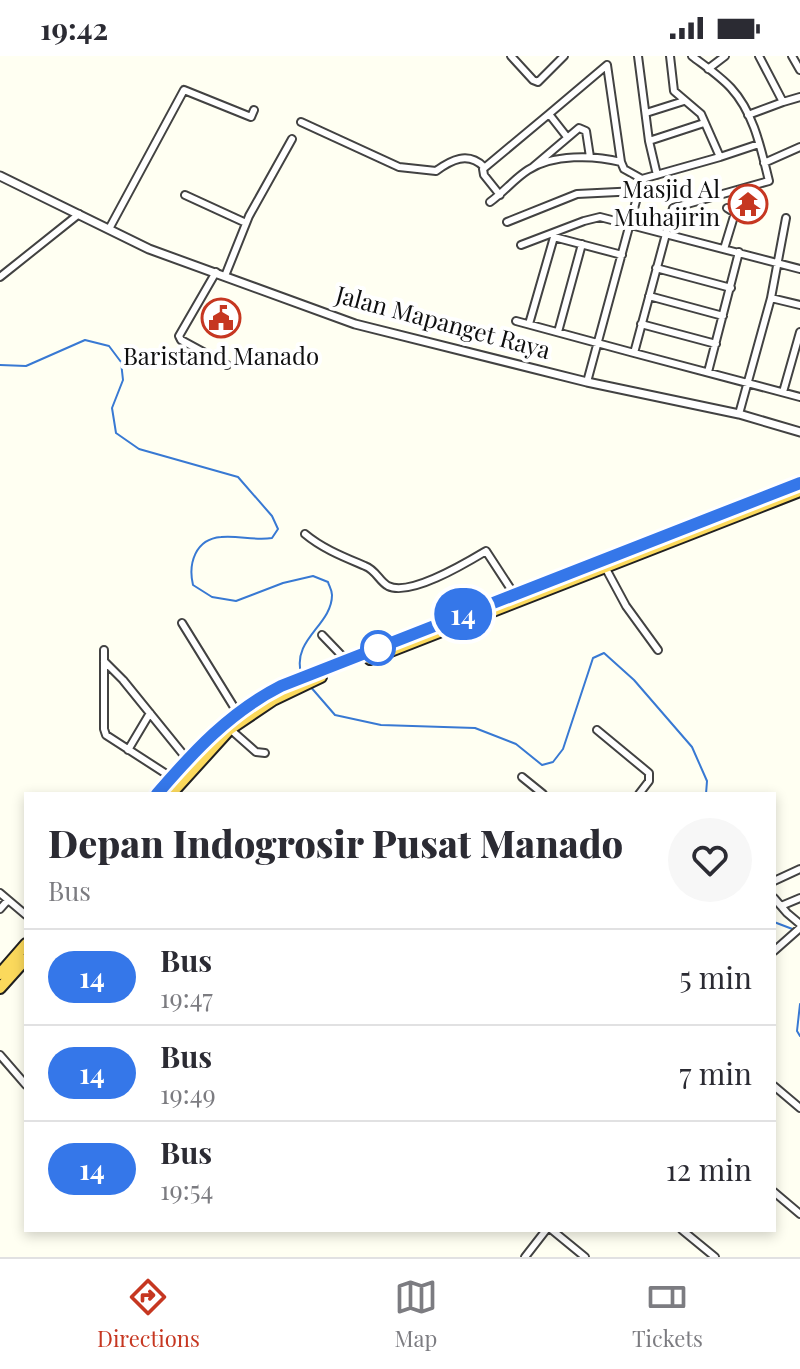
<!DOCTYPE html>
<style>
:root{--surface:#fff;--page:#f7f7f7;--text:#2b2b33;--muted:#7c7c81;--line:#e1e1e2;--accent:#c63721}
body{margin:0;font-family:"Playfair Display",serif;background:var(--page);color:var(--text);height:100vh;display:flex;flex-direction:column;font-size:30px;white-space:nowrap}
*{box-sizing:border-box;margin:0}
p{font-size:26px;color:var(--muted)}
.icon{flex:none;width:44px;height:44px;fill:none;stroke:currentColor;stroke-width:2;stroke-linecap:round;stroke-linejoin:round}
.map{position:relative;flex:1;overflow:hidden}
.details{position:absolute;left:24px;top:736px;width:752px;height:440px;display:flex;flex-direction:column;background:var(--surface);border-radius:0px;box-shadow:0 4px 12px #0003}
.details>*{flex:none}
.badge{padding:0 16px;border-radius:26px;font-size:28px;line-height:52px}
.map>.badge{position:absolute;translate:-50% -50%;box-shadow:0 0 0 4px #fff}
.round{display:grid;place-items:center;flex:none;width:84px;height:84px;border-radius:42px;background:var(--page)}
.summary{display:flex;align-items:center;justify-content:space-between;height:136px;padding:0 24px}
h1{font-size:38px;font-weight:800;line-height:60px}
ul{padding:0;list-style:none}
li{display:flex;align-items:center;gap:24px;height:96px;padding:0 24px;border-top:2px solid var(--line)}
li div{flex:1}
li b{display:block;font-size:30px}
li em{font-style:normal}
li .badge{min-width:88px;font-weight:700;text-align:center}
.status{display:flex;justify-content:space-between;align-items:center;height:56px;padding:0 40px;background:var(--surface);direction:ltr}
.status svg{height:22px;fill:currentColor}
.tabs{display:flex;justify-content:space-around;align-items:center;height:112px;border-top:2px solid var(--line);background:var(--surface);font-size:22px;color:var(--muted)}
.tabs a{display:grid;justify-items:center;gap:4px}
.tabs .current{color:var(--accent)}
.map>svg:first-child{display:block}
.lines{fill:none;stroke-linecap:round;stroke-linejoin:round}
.stream{stroke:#3879d3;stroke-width:2}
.minor-casing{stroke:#424242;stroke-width:10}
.tertiary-casing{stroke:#424242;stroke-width:11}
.trunk-casing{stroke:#202020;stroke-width:14}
.minor{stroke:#fff;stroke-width:6}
.tertiary{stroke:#fff;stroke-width:7}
.trunk{stroke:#fbd95c;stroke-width:10}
.line-casing{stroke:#fff;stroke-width:18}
.line{stroke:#3577e9;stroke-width:12}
.stop-dot{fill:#fff;stroke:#3577e9;stroke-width:4}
.labels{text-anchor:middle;stroke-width:8;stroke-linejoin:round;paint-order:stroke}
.poi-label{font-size:24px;fill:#0f0f0f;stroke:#fff;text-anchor:end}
.street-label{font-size:24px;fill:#0f0f0f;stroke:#fff}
</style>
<div class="status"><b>19:42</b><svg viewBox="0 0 49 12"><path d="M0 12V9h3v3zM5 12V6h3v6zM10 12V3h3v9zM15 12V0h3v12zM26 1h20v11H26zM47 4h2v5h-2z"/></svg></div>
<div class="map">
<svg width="800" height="1201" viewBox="0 0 800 1201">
<rect width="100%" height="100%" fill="#fffff2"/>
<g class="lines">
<path class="stream" d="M 0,309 L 26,310 L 85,284 L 109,290 L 121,306 L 123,324 L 112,352 L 116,377 L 139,393 L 238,421 L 272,460 L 278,473 L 272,482 C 254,485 238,479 221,481 C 195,483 188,508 193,529 L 212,541 L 236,545 L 283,527 L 313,520 L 328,526 C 329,530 332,534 332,539 C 332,569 292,583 301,617
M 309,629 L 335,659 L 381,669 L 475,672 L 516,688 L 542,709 L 553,706 L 563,693 L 593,602 L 604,597 L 634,624 L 692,691 L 707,725 L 706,738
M 774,866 L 795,874
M 800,948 L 797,975 L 800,980"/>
<g class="minor-casing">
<path id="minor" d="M 511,0 L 533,24 L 538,26 L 564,0
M 638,0 L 649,85 L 657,119
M 670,0 L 674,35 L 701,58 L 720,101 L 759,88
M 759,0 L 783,46 L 800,41
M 792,0 L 800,14
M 708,13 L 725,0
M 646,57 L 684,45
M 748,59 L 783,46
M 301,66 L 399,111 L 436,115 C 451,104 468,95 484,111
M 567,81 L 549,58 L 607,9 L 621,106
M 649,85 L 704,67
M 764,107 L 800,91
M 533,111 L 579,72 L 586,75 L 590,101
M 185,139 L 246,167
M 500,139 L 484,119 L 483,113 L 549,58
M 490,146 C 504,136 514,123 528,114 C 553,98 594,99 621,106 L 624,113 L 642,123
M 507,166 L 577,138 L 638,135
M 109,173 L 184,34 L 251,61 L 254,54
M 521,189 L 584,165 L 600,161 L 800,213
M 724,193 L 735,157 L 727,152
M 656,212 L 731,232
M 216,216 L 179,280 L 181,284 L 227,309
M 225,220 L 249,160 L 292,83
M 0,221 L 79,158
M 649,240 L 723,260
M 771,242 L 800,249
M 516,265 L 634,297 L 673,152 L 769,125 C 761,93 754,57 731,32 C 720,20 705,10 692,0
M 529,268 L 554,181 L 622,199
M 641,268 L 716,288
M 558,276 L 582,188
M 634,297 L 800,341
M 708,316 L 739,196
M 587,326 L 642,123 L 720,101
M 783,336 L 800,276
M 739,358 L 771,242 L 786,162
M 305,478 C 323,493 344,501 365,510 C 376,514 379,525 388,530 C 410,541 466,507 486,495 L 514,538
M 605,511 L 626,550 L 658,594
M 182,567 L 237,656
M 322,579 L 346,604
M 104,594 L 104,673 L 106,679 L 171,721
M 104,605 L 123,624 L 187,703
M 230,673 L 256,696 L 265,697
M 597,674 L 649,717 L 649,725 L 639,738
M 128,694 L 150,657
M 522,721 L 543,738
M 774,825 L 800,813
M 0,837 L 26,859
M 774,842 L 787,857 L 800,868
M 781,850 L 800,842
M 0,853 L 8,844
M 774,895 L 800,872
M 0,999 L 26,1029
M 774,1030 L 800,1052
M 774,1136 L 800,1158
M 552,1174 L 585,1201
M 682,1174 L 715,1201
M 525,1201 L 546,1174"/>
</g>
<g class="tertiary-casing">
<path id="tertiary" d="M 0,120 L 149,193 L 355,268 L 587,326 L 739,358 L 800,376"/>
</g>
<g class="trunk-casing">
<path id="trunk" d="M 370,603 L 800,435
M 157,738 C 194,695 230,656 281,630 L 800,427
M 171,738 L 230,673 L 273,644 L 321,621
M 0,918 L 26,888
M 0,932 L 26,903"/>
</g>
<use href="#minor" class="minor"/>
<use href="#tertiary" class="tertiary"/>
<use href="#trunk" class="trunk"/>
</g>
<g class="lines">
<g class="line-casing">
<path id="line" d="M 157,738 C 194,695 230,656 281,630 L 800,427"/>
</g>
<use href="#line" class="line"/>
</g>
<defs>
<g id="temple-ring" transform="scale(2)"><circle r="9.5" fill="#fff" stroke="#c63721" stroke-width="1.5"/><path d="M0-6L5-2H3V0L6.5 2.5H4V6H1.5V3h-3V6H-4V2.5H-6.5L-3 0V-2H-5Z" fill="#c63721"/></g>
<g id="civic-ring" transform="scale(2)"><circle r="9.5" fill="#fff" stroke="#c63721" stroke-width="1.5"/><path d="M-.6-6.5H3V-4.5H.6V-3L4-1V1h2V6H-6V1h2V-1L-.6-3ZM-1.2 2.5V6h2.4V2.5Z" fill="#c63721"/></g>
</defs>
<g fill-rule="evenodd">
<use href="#temple-ring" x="748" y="148"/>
<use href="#civic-ring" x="221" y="262"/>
</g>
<circle class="stop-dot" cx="378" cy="592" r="16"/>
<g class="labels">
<g class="poi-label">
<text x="720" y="142">Masjid Al<tspan x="720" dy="28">Muhajirin</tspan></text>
<text x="221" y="309" text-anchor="middle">Baristand Manado</text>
</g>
<g class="street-label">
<text transform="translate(443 267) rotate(15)" y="8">Jalan Mapanget Raya</text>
</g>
</g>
</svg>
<b class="badge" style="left:463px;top:558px;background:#3577e9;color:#fff">14</b>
<section class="details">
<div class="summary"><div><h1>Depan Indogrosir Pusat Manado</h1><p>Bus</p></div><a class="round"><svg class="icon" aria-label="heart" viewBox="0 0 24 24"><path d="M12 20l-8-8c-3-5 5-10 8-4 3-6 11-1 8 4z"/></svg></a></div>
<ul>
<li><span class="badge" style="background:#3577e9;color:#fff">14</span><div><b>Bus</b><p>19:47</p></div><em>5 min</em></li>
<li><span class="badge" style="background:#3577e9;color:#fff">14</span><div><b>Bus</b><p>19:49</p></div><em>7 min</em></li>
<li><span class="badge" style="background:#3577e9;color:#fff">14</span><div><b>Bus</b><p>19:54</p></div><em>12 min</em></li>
</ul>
</section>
</div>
<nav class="tabs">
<a class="current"><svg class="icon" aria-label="directions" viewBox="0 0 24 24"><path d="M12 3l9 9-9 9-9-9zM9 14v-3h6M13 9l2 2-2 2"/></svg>Directions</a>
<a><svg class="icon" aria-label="map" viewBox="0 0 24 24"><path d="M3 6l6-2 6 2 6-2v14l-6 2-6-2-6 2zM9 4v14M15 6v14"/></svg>Map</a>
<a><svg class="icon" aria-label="tickets" viewBox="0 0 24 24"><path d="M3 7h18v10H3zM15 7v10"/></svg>Tickets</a>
</nav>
